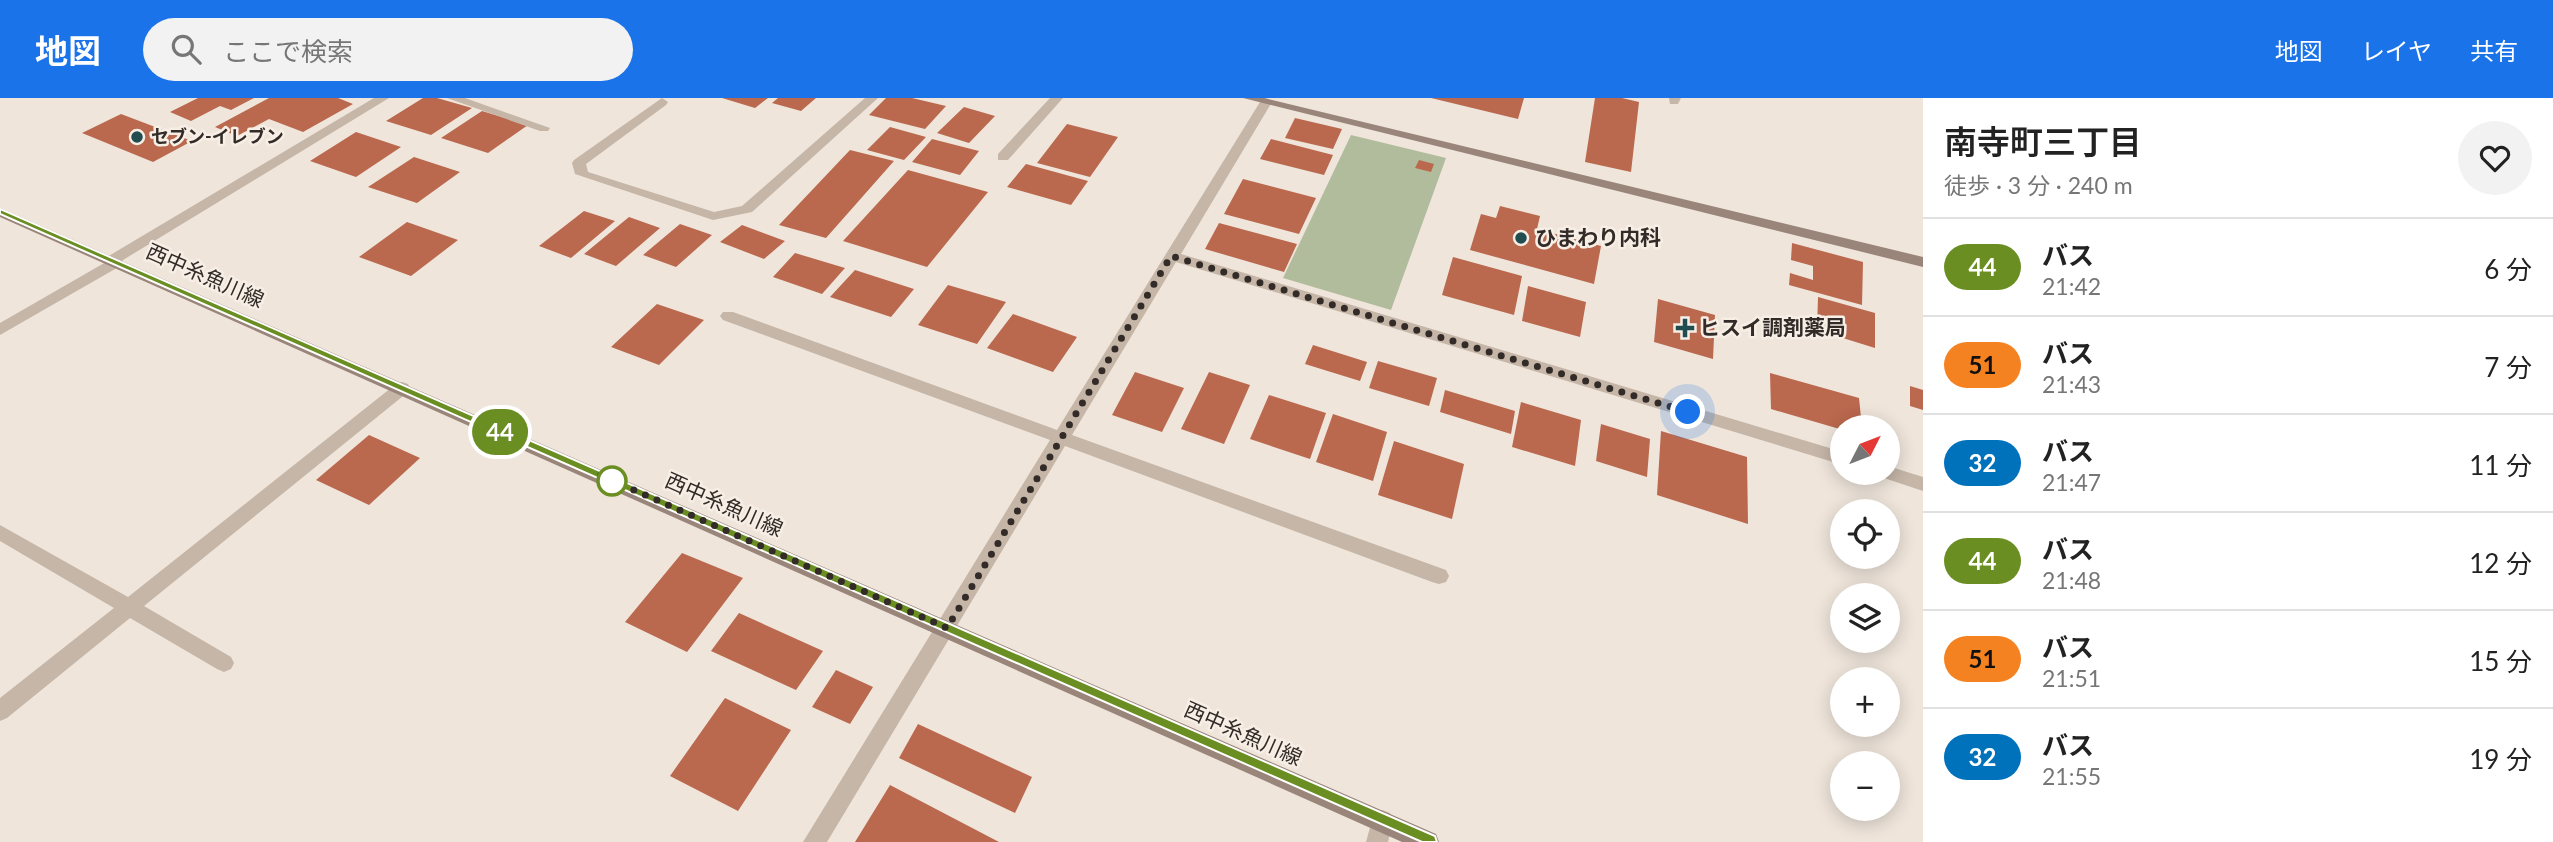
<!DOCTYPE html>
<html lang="ja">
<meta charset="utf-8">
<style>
:root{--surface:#fff;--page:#f2f2f2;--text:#222;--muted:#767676;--line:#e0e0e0;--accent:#1a73e8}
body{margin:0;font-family:Lato,"Noto Sans JP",sans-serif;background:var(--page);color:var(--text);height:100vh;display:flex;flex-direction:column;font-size:26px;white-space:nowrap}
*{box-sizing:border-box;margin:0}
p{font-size:23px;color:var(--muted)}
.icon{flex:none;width:38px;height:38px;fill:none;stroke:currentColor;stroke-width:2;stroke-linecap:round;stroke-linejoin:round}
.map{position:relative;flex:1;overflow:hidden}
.panel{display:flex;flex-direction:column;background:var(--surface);width:630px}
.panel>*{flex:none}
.badge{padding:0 14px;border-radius:23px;font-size:24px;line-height:46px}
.needle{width:46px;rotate:48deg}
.controls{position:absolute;left:1830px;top:317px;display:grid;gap:14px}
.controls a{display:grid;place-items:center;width:70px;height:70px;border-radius:50%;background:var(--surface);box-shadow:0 4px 18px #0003;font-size:35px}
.you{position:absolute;width:35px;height:35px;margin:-18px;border:5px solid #fff;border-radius:50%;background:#1a73e8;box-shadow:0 0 0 10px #1a73e833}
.map>.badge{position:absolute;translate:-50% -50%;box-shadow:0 0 0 4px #fff}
.round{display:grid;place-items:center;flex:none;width:74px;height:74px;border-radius:37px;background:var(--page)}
.head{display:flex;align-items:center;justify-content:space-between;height:119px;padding:0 21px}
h1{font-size:33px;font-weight:600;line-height:52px}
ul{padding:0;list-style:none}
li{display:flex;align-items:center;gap:21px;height:98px;padding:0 21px;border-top:2px solid var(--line)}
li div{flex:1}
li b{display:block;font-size:26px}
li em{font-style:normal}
li .badge{min-width:77px;font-weight:700;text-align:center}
header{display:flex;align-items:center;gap:42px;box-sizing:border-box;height:98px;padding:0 35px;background:var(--accent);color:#fff}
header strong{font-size:33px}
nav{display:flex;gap:38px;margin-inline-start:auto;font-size:24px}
.search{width:490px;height:63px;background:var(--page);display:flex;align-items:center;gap:18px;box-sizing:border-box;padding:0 24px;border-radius:38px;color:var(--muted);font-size:26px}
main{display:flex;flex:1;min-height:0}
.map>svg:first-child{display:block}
.green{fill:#b1bc9c}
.building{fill:#ba684e}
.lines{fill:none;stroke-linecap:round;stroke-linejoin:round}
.street{fill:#c5b6a8;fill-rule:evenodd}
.secondary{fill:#99857a;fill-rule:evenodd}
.line{fill:#6b8e23;stroke:#fff;stroke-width:2}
.walk{stroke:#332b27;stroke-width:7;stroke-dasharray:0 12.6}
.poi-dot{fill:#214d50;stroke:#f7efe6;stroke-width:2.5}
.stop-dot{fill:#fff;stroke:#6b8e23;stroke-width:3.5}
.labels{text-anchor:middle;stroke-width:5;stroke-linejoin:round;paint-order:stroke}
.far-poi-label{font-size:18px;font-weight:bold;fill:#332b27;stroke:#f7efe6;text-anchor:start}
.poi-label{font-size:21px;font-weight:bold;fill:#332b27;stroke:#f7efe6;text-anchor:start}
.street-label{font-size:21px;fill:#332b27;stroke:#f7efe6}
</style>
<header>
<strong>地図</strong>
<div class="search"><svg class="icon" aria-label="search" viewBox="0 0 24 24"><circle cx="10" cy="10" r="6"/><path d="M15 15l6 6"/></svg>ここで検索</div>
<nav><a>地図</a><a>レイヤ</a><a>共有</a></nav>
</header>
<main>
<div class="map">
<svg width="1923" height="744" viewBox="0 0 1923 744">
<rect width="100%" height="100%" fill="#efe5db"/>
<path class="green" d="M 1351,37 L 1446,60 L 1391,212 L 1283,180 Z"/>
<path class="building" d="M 198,0 L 254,0 L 231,12 L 220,8 L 191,23 L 170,14 Z
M 269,0 L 338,0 L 353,6 L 303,34 L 269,21 L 237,38 L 215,29 Z
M 423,0 L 437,0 L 472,10 L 431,37 L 386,23 Z
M 722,0 L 768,0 L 755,10 Z
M 778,0 L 816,0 L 801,13 L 772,5 Z
M 886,0 L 912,0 L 946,8 L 925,31 L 869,17 Z
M 1431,0 L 1524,0 L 1518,21 Z
M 1595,0 L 1622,0 L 1639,4 L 1631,74 L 1585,64 Z
M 964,9 L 995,18 L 969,45 L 937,35 Z
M 482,13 L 528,27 L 488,55 L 441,40 Z
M 121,16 L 192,43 L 153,64 L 82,35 Z
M 1295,20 L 1342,31 L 1333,51 L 1285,40 Z
M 1067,26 L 1118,39 L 1090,79 L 1037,65 Z
M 890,29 L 926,39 L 904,62 L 867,52 Z
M 356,34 L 401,49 L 356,79 L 310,63 Z
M 932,41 L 979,53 L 960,77 L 912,64 Z
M 1271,41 L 1333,57 L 1324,77 L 1260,61 Z
M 850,52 L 894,63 L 826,140 L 779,127 Z
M 414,59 L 460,74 L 417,105 L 368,89 Z
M 1419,62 L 1434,66 L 1431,74 L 1415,70 Z
M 1026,66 L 1088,83 L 1071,107 L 1007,89 Z
M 908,72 L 988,94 L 927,169 L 843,143 Z
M 1243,81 L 1316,100 L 1299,136 L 1224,116 Z
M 1500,108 L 1540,118 L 1537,131 L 1601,148 L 1594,186 L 1470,152 L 1481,116 L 1496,120 Z
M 584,113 L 615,123 L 571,160 L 539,148 Z
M 629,119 L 660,130 L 616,168 L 584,156 Z
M 407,124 L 458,142 L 411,178 L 359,159 Z
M 1219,125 L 1297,146 L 1284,174 L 1205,151 Z
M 680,126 L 712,137 L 676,169 L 643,157 Z
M 742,127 L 785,143 L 764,161 L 720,144 Z
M 1792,145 L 1863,164 L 1862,207 L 1789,187 L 1790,175 L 1813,182 L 1813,168 L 1791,162 Z
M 795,155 L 845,170 L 822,196 L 773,179 Z
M 1453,159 L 1522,178 L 1514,217 L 1442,197 Z
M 855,172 L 914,191 L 891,219 L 830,199 Z
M 948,187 L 1006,204 L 977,246 L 918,227 Z
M 1528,188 L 1586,204 L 1580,239 L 1522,223 Z
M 1818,199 L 1875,215 L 1875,250 L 1817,232 Z
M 1658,201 L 1715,217 L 1713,261 L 1654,244 Z
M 657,206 L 704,222 L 659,267 L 611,249 Z
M 1013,216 L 1077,239 L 1053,274 L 987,250 Z
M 1313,247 L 1367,264 L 1360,283 L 1305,266 Z
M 1378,263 L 1437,280 L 1429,308 L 1369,290 Z
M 1135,274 L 1184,290 L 1162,334 L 1112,317 Z
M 1209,274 L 1250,287 L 1224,346 L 1181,331 Z
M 1770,275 L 1859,300 L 1862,329 L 1843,329 L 1843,332 L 1771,311 Z
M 1910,288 L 1923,292 L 1923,312 L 1910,308 Z
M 1445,292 L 1515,313 L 1511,336 L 1440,314 Z
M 1269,297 L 1326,315 L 1310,361 L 1250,341 Z
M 1521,304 L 1581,322 L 1575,368 L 1512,349 Z
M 1333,316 L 1387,334 L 1373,383 L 1316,364 Z
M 1601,326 L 1650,341 L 1647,379 L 1596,363 Z
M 1661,333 L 1747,359 L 1748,426 L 1657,397 Z
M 369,337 L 420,360 L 369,407 L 316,382 Z
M 1394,343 L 1464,366 L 1452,421 L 1378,397 Z
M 682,455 L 743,480 L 687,554 L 625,524 Z
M 739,515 L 823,553 L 796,592 L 711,553 Z
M 836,572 L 873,589 L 850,626 L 812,609 Z
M 725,600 L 791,632 L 738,713 L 670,678 Z
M 918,626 L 1032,679 L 1015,715 L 899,660 Z
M 890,687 L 999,744 L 855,744 Z"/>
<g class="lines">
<path class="street" d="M 374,0 L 389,0 L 123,162 L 122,167 L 0,237 L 0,225 L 106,164 L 107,159 Z
M 447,0 L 465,0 L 550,30 L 548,33 L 540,33 Z
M 662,0 L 668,4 L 666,7 L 586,66 L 588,74 L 714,114 L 742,108 L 865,0 L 878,0 L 752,114 L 713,122 L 575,76 L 572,65 L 574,62 Z
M 1050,0 L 1063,0 L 1008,62 L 998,62 L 998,56 Z
M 1266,0 L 1272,4 L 1181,156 L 1843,354 L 1843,367 L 1176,164 L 1072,337 L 1446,472 L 1449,478 L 1446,484 L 1439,486 L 1432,484 L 1065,348 L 827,744 L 803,744 L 1050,342 L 723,222 L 720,218 L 723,214 L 733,214 L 1057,332 L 1260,4 Z
M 1669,0 L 1681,0 L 1678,6 L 1670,6 Z
M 402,284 L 408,286 L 410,290 L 408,294 L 144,508 L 231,559 L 234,565 L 231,571 L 224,574 L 217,571 L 130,520 L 7,620 L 0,623 L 0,600 L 114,510 L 0,443 L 0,427 L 128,499 L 396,286 Z
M 1888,368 L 1923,379 L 1923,393 L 1881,379 L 1879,374 L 1888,374 Z
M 1382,712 L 1390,715 L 1393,723 L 1388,744 L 1366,744 L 1374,715 Z"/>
<path class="secondary" d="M 1243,0 L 1264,0 L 1923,159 L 1923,169 Z
M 0,110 L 1436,736 L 1439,744 L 1402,744 L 0,119 Z"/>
</g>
<path class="line" d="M 0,111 L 1435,738 L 1437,744 L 1422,744 L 0,116 Z"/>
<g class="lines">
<path class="walk" d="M 612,383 L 600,377 L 947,530 L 1171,158 L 1688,314"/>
</g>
<g class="poi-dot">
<circle cx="137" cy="39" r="7"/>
<circle cx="1521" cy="140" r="7"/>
<path d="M1681.5 219.5h7v7h7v7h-7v7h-7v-7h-7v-7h7z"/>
</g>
<circle class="stop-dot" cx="612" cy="383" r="14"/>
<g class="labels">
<g class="far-poi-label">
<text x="151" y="45">セブン-イレブン</text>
</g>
<g class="poi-label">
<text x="1535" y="147">ひまわり内科</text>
<text x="1699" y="237">ヒスイ調剤薬局</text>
</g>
<g class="street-label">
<text transform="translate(205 178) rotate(24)" y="7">西中糸魚川線</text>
<text transform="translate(724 407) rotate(24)" y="7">西中糸魚川線</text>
<text transform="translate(1243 636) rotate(24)" y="7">西中糸魚川線</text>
</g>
</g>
</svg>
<div class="controls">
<a><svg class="needle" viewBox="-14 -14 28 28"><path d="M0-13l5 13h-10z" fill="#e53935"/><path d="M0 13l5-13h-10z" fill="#767676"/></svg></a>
<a><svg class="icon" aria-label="locate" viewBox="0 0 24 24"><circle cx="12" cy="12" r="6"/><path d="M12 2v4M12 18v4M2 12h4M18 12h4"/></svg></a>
<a><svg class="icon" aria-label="layers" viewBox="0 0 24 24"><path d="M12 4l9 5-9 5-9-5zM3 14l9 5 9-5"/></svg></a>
<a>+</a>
<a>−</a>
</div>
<div class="you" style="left:1688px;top:314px"></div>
<b class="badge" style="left:500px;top:334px;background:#6b8e23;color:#fff">44</b>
</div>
<section class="panel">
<div class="head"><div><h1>南寺町三丁目</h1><p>徒歩 · 3 分 · 240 m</p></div><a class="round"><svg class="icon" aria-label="heart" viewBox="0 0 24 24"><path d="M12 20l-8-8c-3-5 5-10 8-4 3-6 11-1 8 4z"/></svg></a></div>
<ul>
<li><span class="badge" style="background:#6b8e23;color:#fff">44</span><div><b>バス</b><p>21:42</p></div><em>6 分</em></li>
<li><span class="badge" style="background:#f58220;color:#111">51</span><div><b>バス</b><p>21:43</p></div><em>7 分</em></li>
<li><span class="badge" style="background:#0072bc;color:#fff">32</span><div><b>バス</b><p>21:47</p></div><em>11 分</em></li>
<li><span class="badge" style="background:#6b8e23;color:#fff">44</span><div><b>バス</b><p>21:48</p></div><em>12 分</em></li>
<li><span class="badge" style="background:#f58220;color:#111">51</span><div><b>バス</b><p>21:51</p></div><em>15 分</em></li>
<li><span class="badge" style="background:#0072bc;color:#fff">32</span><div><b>バス</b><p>21:55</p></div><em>19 分</em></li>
</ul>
</section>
</main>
